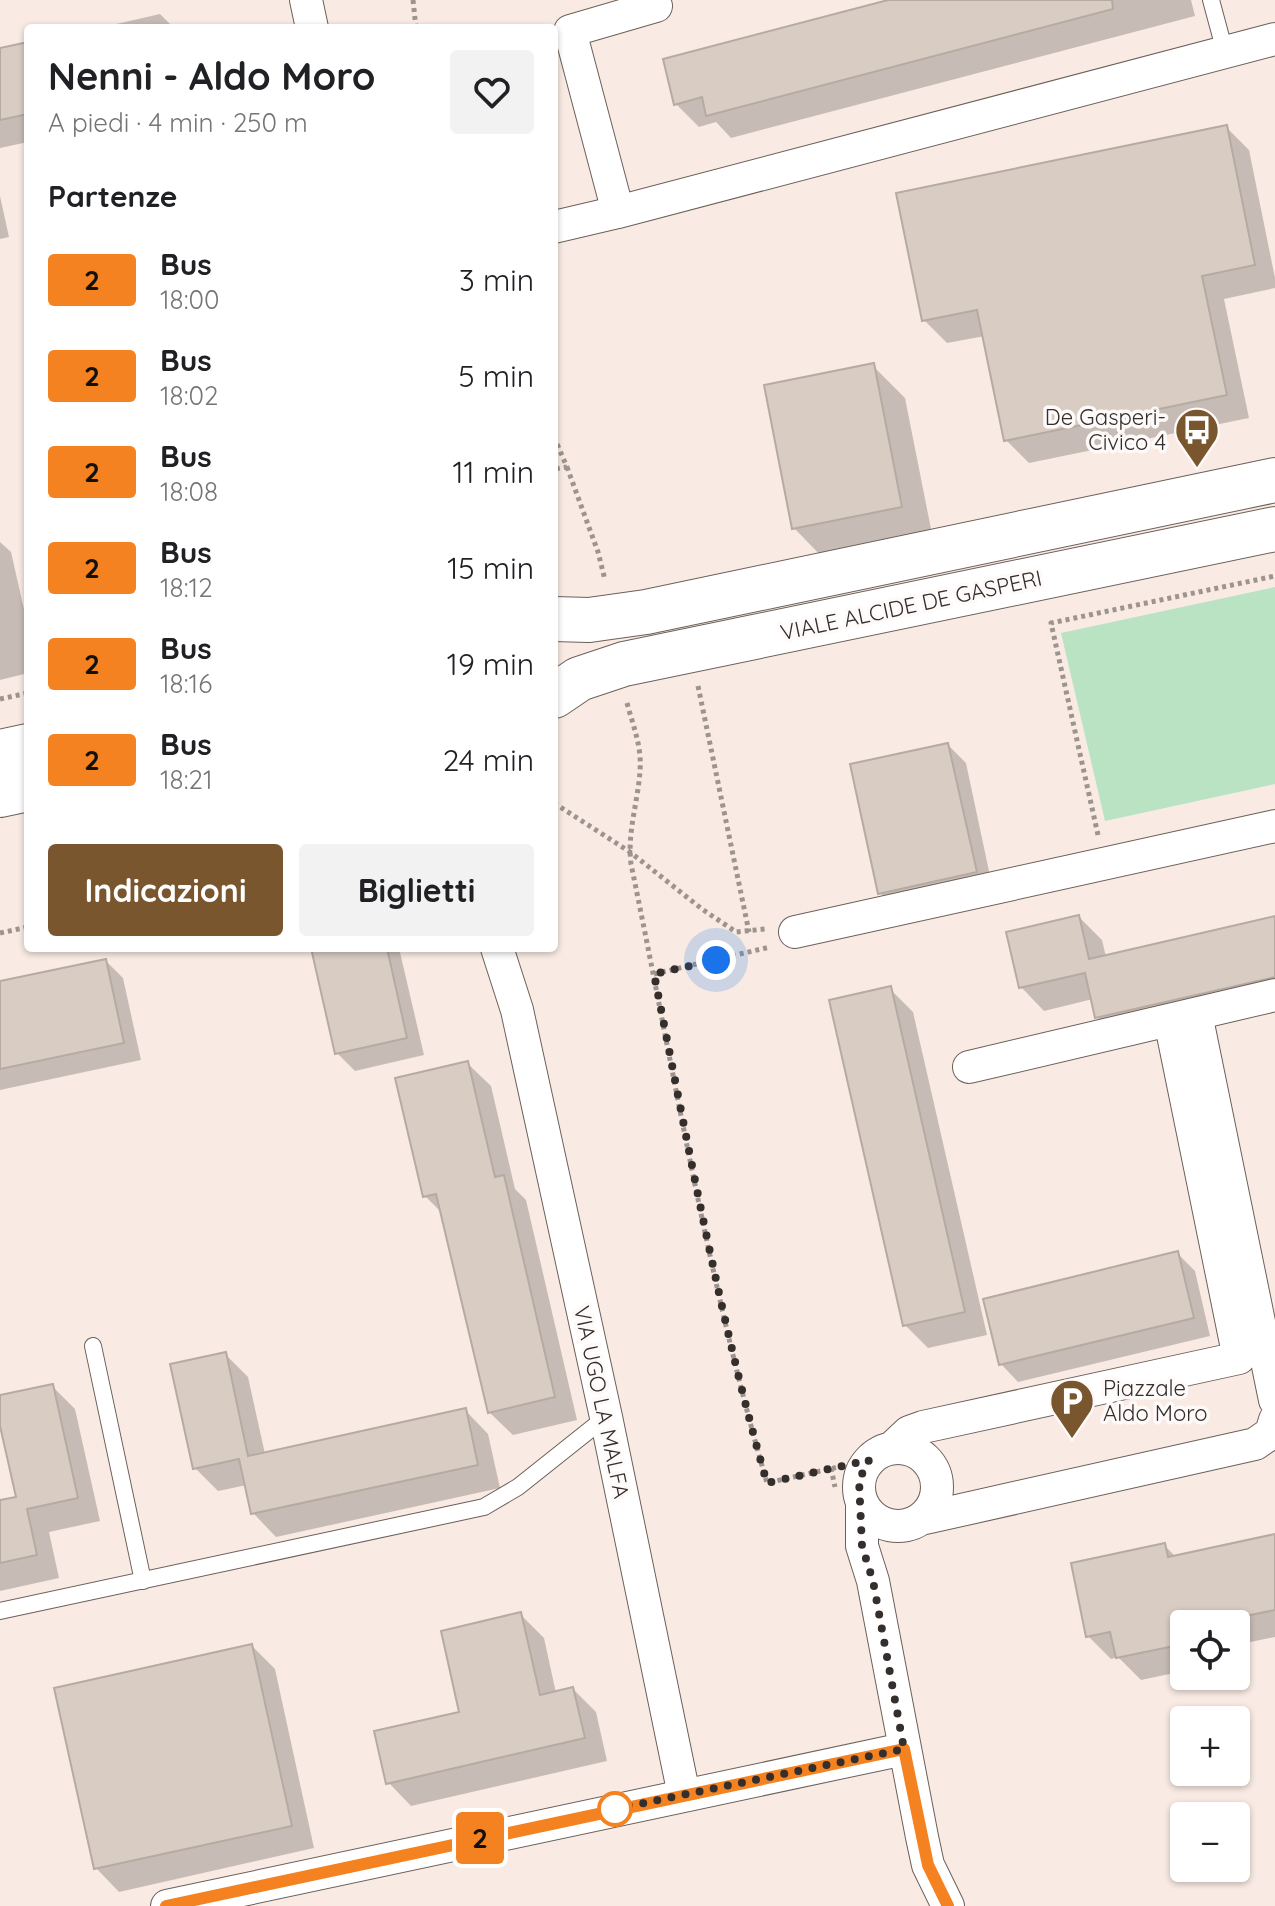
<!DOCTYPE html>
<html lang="it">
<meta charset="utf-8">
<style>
:root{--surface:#fff;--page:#f2f2f2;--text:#202124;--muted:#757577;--accent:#79562e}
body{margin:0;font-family:Quicksand,sans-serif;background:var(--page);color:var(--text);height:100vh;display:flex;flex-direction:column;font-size:30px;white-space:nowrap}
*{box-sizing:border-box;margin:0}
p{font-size:26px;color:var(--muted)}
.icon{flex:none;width:44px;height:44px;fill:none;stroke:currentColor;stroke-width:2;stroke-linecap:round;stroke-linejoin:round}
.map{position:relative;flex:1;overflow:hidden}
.sheet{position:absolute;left:24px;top:24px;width:534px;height:928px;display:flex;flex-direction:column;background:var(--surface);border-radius:8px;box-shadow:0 2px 6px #0004}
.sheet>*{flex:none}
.badge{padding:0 16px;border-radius:6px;font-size:28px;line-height:52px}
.fabs{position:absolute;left:1170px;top:1610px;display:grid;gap:16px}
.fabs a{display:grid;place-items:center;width:80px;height:80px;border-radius:8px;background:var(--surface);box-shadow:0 2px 6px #0004;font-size:40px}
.you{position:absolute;width:40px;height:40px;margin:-20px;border:6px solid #fff;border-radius:50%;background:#1a73e8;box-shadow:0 0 0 12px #1a73e833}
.map>.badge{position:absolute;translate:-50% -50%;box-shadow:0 0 0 4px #fff}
h2{padding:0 24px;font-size:30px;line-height:72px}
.round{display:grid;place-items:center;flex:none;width:84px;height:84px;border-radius:8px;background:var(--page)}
.head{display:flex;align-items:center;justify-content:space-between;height:136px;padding:0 24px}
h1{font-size:38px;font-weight:700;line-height:60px}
.button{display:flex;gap:16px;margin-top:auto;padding:16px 24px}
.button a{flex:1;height:92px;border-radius:8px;background:var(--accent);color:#fff;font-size:32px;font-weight:700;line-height:92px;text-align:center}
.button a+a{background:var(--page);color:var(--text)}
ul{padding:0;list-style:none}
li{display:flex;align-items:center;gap:24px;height:96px;padding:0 24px}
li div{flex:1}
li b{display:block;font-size:30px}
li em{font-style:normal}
li .badge{min-width:88px;font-weight:700;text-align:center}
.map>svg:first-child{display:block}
.green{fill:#bae3c3}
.shadow{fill:#0003}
.building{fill:#d8ccc3;stroke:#b6aba2;stroke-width:2}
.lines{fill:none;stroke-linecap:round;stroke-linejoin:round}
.lane-casing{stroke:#6c605a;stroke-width:18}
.street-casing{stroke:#6c605a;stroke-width:34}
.secondary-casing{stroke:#6c605a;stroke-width:46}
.path{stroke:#9e948f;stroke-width:5;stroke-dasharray:4 4;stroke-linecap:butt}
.lane{stroke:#fff;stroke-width:16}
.street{stroke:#fff;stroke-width:32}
.secondary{stroke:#fff;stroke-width:44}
.line-casing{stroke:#fff;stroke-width:18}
.line{stroke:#f58220;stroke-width:12}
.walk{stroke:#342e2c;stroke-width:8;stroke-dasharray:0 14.4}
.stop-dot{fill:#fff;stroke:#f58220;stroke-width:4}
.labels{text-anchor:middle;stroke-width:7;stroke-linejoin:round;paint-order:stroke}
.poi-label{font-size:22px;fill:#342e2c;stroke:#fdfaf9;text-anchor:end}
.street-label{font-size:22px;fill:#342e2c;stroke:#fdfaf9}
</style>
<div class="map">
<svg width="1275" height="1906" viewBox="0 0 1275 1906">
<rect width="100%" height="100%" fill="#f9ebe3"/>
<path class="green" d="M 1275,587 L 1275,784 L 1105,821 L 1061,633 Z"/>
<path class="shadow" d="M 896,0 L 1191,0 L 1195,16 L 731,138 L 716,122 L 699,127 L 676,104 Z
M 160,14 L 174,28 L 99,28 Z
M 28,44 L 28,142 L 0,148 L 0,51 Z
M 1226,127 L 1249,150 L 1275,278 L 1275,288 L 1224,299 L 1249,418 L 1029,463 L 1006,440 L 985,336 L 947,343 L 924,320 Z
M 0,196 L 9,237 L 0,239 Z
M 873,366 L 905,398 L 933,539 L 826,561 L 794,528 Z
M 0,542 L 11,552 L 28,627 L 28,673 L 0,680 Z
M 948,745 L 966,763 L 993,890 L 898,911 L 880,893 Z
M 1079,917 L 1102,940 L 1106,957 L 1275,918 L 1275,1004 L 1120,1040 L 1097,1017 L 1093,999 L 1044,1011 L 1021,987 Z
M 313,948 L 399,948 L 424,1055 L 355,1071 L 337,1053 Z
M 106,961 L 123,978 L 141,1060 L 0,1090 L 0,983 Z
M 890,989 L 913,1012 L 987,1335 L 928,1348 L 905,1325 Z
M 467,1063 L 491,1086 L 515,1189 L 526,1200 L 577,1420 L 513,1435 L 489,1412 L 443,1214 L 425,1196 Z
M 1177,1253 L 1195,1271 L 1210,1336 L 1018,1382 L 1001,1364 Z
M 225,1354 L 248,1377 L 265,1454 L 465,1410 L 488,1434 L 500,1488 L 276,1537 L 253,1513 L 247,1485 L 218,1491 L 195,1468 Z
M 52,1386 L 75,1409 L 100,1521 L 49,1532 L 59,1578 L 0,1591 L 0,1502 L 18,1498 L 0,1417 L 0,1398 Z
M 1275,1536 L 1275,1637 L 1236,1645 L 1236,1624 L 1184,1624 L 1184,1671 L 1141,1680 L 1118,1657 L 1111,1659 L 1088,1636 L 1164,1545 L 1176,1557 Z
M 521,1615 L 544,1638 L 556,1693 L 573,1689 L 596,1712 L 607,1761 L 411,1806 L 388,1782 L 462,1713 Z
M 252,1646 L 275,1669 L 314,1848 L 119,1892 L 96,1868 Z"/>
<path class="building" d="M 888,0 L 1112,0 L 1113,9 L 706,116 L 702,97 L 674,105 L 663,59 Z
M 28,42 L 28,114 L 0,120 L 0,48 Z
M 1227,125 L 1255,265 L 1202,276 L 1227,395 L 1004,441 L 977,310 L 922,321 L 896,193 Z
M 874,363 L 902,507 L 792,529 L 764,385 Z
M 948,743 L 977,872 L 878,894 L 850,764 Z
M 1079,915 L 1089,959 L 1275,916 L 1275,977 L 1095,1018 L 1085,973 L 1019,988 L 1006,932 Z
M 311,948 L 387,948 L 407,1038 L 335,1054 Z
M 106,959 L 124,1043 L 0,1069 L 0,981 Z
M 891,986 L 965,1312 L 903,1326 L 829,1000 Z
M 468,1061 L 495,1177 L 504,1175 L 555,1397 L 488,1413 L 436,1194 L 423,1197 L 395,1078 Z
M 1178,1251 L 1194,1318 L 999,1365 L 983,1299 Z
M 226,1352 L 248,1456 L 466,1408 L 478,1465 L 251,1514 L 239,1459 L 193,1469 L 170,1364 Z
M 53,1384 L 78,1498 L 27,1509 L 37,1555 L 0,1563 L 0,1500 L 16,1497 L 0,1426 L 0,1395 Z
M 1275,1534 L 1275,1610 L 1207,1624 L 1184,1624 L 1184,1644 L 1116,1658 L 1110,1632 L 1086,1637 L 1071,1563 L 1165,1543 L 1168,1557 Z
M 521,1612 L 540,1695 L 573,1687 L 585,1738 L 386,1784 L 374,1731 L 459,1712 L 441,1631 Z
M 252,1644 L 292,1826 L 94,1869 L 54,1688 Z"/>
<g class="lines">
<g class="lane-casing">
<path id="lane" d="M 1211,0 L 1225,52
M 93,1346 L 143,1581
M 0,1611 L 484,1507 L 518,1487 L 606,1417"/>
</g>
<g class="street-casing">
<path id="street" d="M 306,0 L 312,28
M 618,212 L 1275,39
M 554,227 L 618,212 L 570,31 L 656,6
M 795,932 L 1275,826
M 497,948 L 517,1010 L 606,1417 L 684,1795
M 1196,1014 L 1275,1400
M 969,1067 L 1275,995
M 892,1448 L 909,1432 L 923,1427 L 1239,1358 L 1170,1020
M859 1487a39 39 0 1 1 78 0a39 39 0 1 1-78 0Z
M 862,1503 L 862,1546 L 873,1581 L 922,1837 L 928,1865 L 948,1906
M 921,1519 L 1255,1444 L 1271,1433 L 1275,1420
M 167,1906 L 904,1749"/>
</g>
<g class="secondary-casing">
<path id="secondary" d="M 554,619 L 589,620 L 646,612 L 1275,480
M 554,696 L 579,679 L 624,664 L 1275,529
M 0,752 L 28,746
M 0,795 L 28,789"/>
</g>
<path class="path" d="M 413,0 L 416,28
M 554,437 L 567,467 L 554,469
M 567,467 L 598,552 L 605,580
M 698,686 L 749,932
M 0,699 L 28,693
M 627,703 C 633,726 642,746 640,771 C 638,802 627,832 631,864 C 674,1071 708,1280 767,1483 L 865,1461
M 554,803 L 630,852 L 702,909 L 736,932 L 765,929
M 1098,835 L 1051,623 L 1275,576
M 0,933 L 28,927
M 654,974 L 770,947
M 831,1468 L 835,1487"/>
<use href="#lane" class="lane"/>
<use href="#street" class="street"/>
<use href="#secondary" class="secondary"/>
</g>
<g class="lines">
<g class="line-casing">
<path id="line" d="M 166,1906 L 904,1749 L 928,1865 L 948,1906"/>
</g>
<use href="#line" class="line"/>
<path class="walk" d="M 615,1809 L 904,1749 L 873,1581 L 862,1546 L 859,1480 L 869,1460 L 767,1483 C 719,1316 688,1144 654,974 L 716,960"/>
</g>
<defs>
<g id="bus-pin" transform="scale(2.3)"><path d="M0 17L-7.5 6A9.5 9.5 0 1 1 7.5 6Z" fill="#79562e" stroke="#fdfaf9"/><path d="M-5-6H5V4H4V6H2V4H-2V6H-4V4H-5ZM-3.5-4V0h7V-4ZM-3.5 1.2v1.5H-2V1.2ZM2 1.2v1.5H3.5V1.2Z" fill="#fff"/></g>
<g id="parking-pin" transform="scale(2.3)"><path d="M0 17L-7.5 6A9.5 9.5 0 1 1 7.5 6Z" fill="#79562e" stroke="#fdfaf9"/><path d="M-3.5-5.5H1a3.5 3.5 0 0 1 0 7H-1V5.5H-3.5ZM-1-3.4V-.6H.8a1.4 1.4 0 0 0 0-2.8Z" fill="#fff"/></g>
</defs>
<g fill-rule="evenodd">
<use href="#bus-pin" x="1197" y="430"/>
<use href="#parking-pin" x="1072" y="1401"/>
</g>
<circle class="stop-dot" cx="615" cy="1809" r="16"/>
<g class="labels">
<g class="poi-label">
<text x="1166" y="425">De Gasperi-<tspan x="1166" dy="25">Civico 4</tspan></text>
<text x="1103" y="1396" text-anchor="start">Piazzale<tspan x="1103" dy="25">Aldo Moro</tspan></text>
</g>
<g class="street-label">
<text transform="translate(911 605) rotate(-12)" y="8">VIALE ALCIDE DE GASPERI</text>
<text transform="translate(602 1402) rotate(78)" y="8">VIA UGO LA MALFA</text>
</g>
</g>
</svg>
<div class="fabs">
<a><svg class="icon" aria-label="locate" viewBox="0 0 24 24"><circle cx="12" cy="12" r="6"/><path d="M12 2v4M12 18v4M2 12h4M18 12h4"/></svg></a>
<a>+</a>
<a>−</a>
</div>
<div class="you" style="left:716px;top:960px"></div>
<b class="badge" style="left:480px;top:1838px;background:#f58220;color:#111">2</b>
<section class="sheet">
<div class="head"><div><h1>Nenni - Aldo Moro</h1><p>A piedi · 4 min · 250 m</p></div><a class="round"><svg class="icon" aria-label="heart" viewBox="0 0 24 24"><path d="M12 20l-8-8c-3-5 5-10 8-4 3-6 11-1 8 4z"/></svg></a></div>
<h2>Partenze</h2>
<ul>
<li><span class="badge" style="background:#f58220;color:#111">2</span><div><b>Bus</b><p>18:00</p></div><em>3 min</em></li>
<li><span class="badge" style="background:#f58220;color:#111">2</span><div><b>Bus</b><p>18:02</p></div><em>5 min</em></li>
<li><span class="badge" style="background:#f58220;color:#111">2</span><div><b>Bus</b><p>18:08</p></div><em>11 min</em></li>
<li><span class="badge" style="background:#f58220;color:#111">2</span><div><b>Bus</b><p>18:12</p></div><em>15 min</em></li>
<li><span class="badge" style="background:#f58220;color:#111">2</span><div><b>Bus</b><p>18:16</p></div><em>19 min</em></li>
<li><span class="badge" style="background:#f58220;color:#111">2</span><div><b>Bus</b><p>18:21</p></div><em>24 min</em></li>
</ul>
<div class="button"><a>Indicazioni</a><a>Biglietti</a></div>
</section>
</div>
